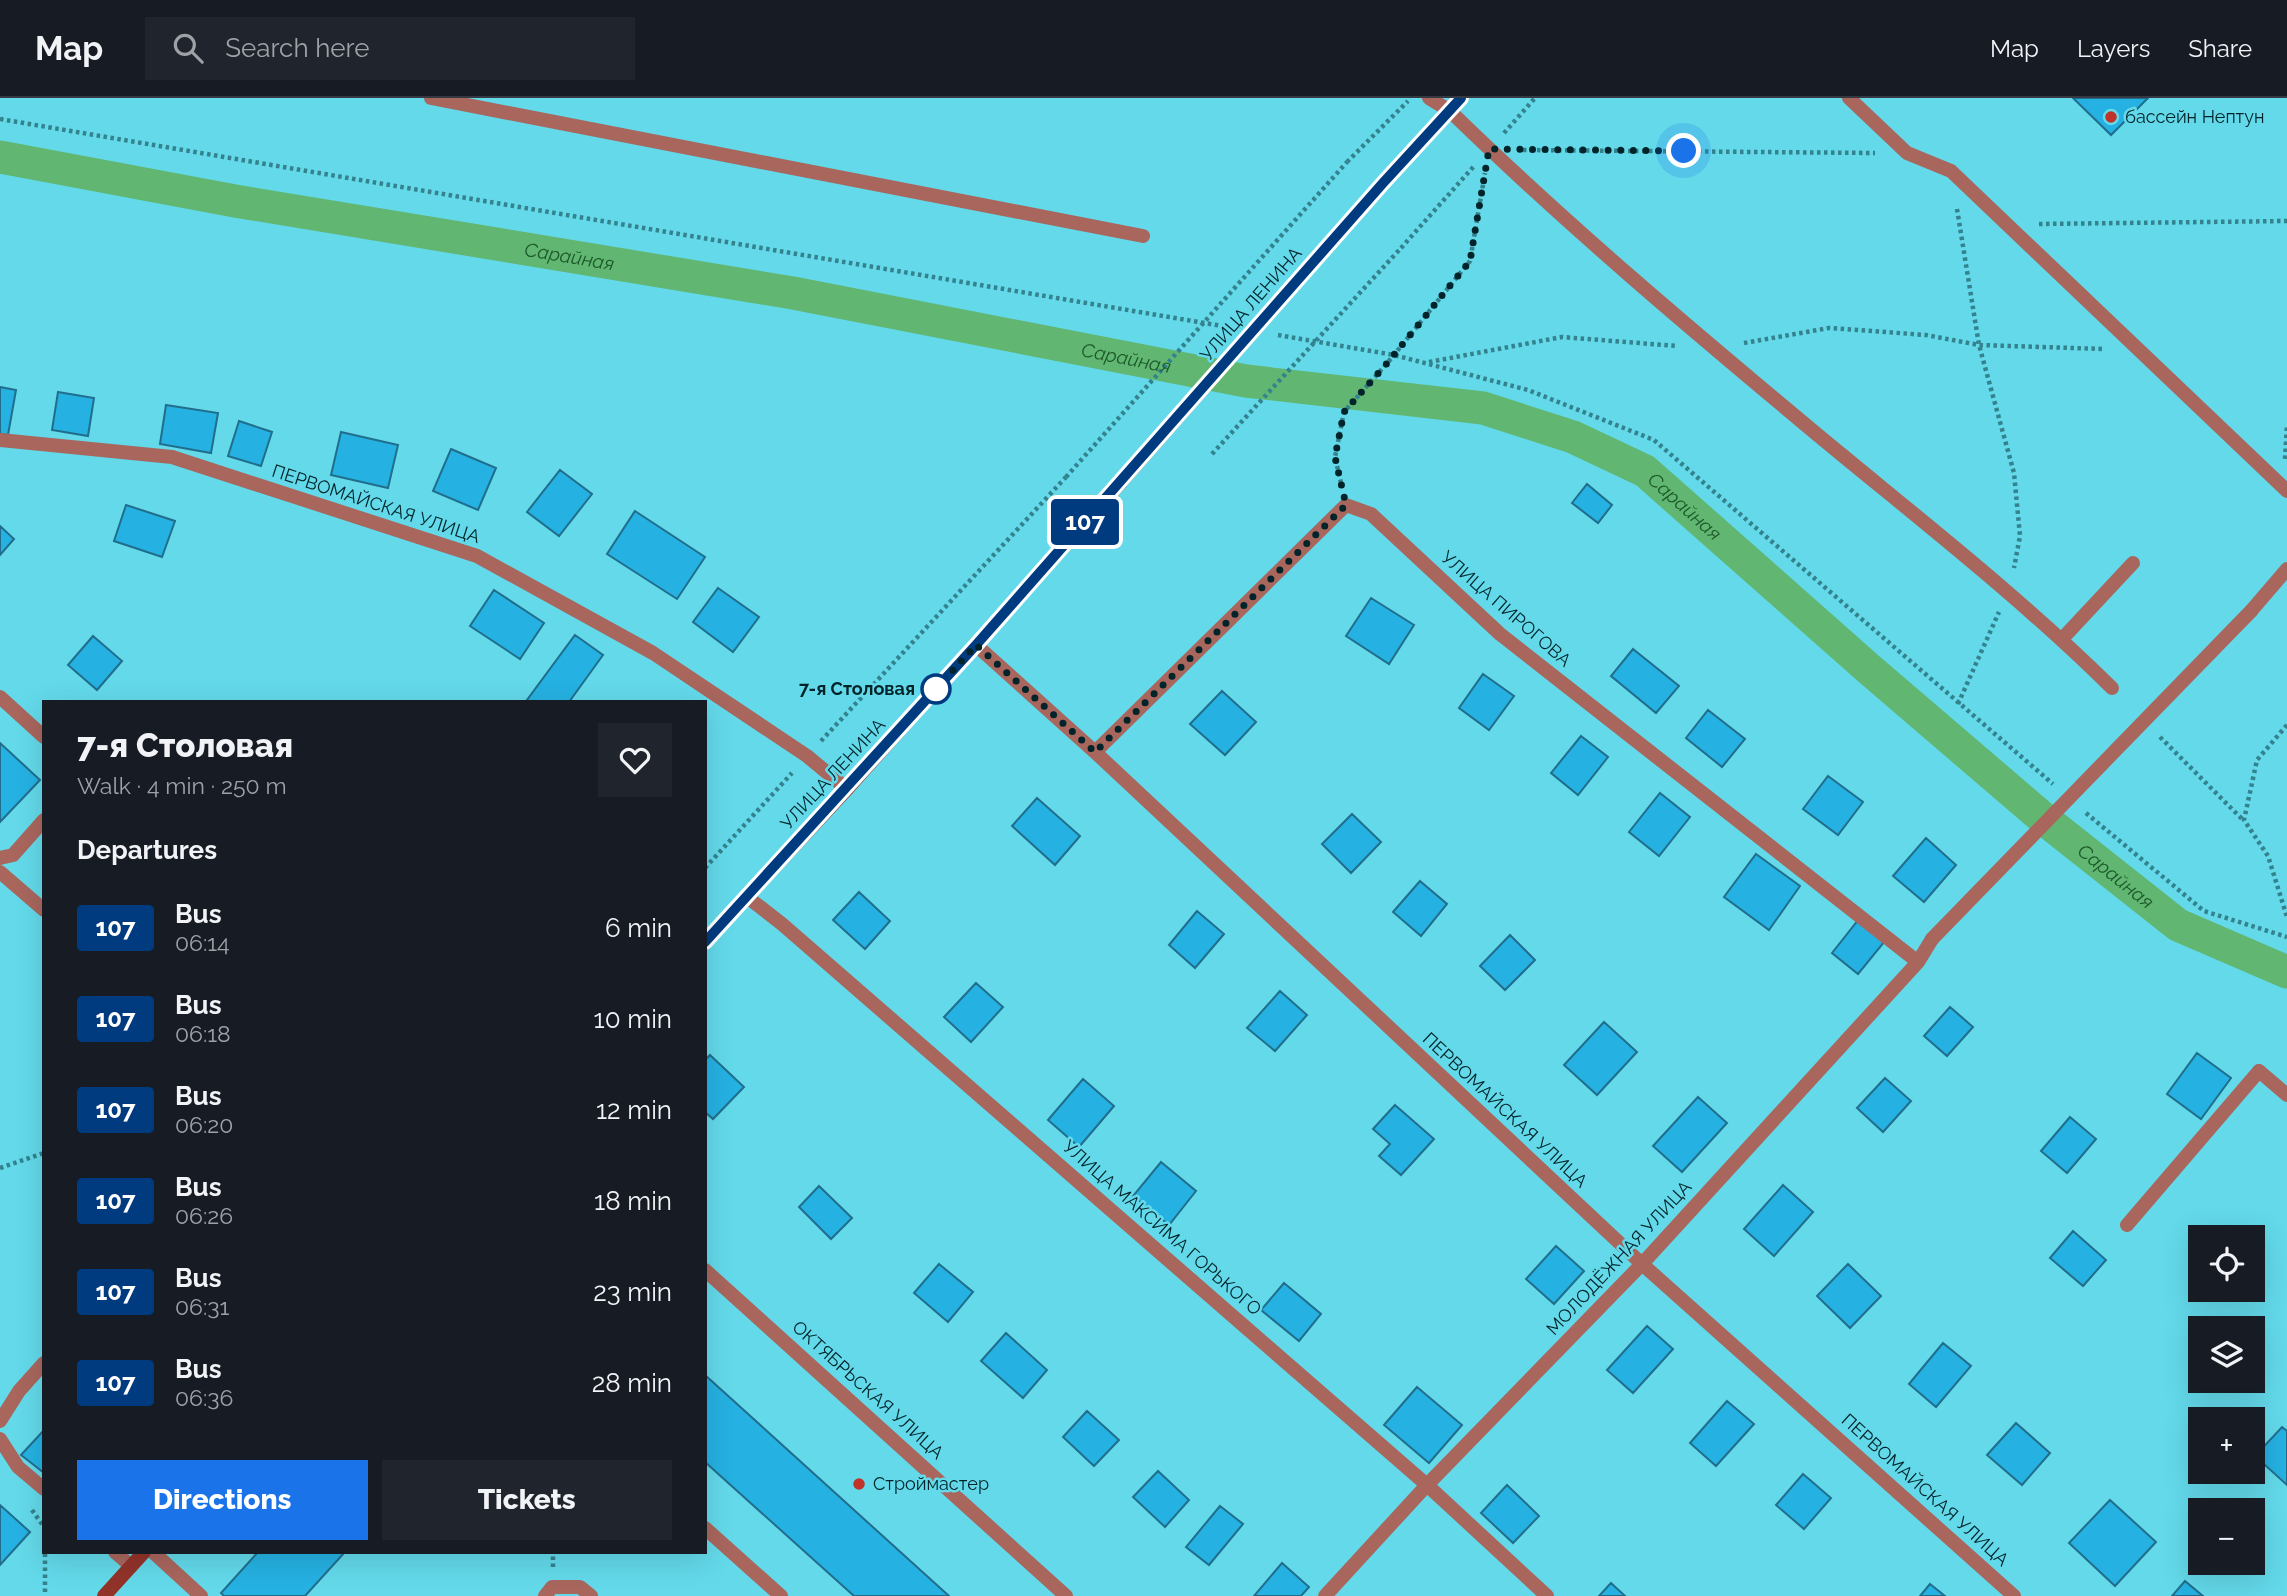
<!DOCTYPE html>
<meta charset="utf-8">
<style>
:root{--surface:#171b24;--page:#20242c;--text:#f1f3f6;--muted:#9ea1a6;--line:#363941;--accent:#1a73e8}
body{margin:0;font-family:Raleway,sans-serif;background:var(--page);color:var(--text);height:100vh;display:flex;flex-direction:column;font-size:26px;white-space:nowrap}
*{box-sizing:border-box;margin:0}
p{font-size:23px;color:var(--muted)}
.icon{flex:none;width:38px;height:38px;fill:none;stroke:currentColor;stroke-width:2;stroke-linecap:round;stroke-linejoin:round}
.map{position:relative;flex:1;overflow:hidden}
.sheet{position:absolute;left:42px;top:602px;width:665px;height:854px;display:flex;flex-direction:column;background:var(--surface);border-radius:0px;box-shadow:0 7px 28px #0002}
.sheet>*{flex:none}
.badge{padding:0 14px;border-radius:5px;font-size:24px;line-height:46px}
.fabs{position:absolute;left:2188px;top:1127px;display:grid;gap:14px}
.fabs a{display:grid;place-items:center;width:77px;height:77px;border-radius:0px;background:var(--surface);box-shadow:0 7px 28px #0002;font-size:35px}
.you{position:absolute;width:35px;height:35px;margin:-18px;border:5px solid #fff;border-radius:50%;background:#1a73e8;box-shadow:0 0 0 10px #1a73e833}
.map>.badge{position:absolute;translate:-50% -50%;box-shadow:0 0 0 4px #fff}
h2{padding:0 35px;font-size:26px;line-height:63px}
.round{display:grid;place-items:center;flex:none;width:74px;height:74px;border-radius:0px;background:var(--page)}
.summary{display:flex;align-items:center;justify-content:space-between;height:119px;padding:0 35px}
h1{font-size:33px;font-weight:800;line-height:52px}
.primary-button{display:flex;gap:14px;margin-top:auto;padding:14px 35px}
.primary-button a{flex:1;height:80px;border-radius:0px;background:var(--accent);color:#fff;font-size:28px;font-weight:800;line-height:80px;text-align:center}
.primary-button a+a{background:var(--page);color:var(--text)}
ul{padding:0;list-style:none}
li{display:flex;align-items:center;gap:21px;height:91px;padding:0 35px}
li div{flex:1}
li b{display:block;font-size:26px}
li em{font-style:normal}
li .badge{min-width:77px;font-weight:700;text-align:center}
header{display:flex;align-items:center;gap:42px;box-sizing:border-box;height:98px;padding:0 35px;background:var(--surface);border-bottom:2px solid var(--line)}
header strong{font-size:33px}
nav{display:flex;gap:38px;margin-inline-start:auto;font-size:24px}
.search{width:490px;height:63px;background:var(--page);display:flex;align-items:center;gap:18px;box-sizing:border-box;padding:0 24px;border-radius:0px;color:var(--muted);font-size:26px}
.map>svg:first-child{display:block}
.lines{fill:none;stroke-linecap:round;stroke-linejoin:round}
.canal{stroke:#61b771;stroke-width:33}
.building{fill:#25b1e2;stroke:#216e8c;stroke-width:2}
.path{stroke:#33828d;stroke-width:4.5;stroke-dasharray:3.5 3.5;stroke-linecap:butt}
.service{stroke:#a8665d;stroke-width:14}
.minor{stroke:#a8665d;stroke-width:14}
.tertiary{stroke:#a8665d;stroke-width:14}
.secondary{stroke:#92332a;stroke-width:14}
.path-bridge{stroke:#33828d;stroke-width:4.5;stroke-dasharray:3.5 3.5;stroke-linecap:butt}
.minor-bridge{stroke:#a8665d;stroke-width:14}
.secondary-bridge{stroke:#92332a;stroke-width:14}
.line-casing{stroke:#fff;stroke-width:16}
.line{stroke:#003b80;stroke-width:10}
.walk{stroke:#002429;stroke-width:7;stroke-dasharray:0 12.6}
.poi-dot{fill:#c0322a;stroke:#63d9ea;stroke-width:2.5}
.stop-dot{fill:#fff;stroke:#003b80;stroke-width:3.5}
.labels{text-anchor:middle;stroke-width:5;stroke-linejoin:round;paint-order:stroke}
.poi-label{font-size:18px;fill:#002429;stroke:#63d9ea;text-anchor:start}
.street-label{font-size:18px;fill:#002429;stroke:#63d9ea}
.stop-label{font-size:18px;font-weight:bold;fill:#002429;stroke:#63d9ea;text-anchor:end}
.water-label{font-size:19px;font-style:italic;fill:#1c582a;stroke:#63d9ea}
</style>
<header>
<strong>Map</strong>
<div class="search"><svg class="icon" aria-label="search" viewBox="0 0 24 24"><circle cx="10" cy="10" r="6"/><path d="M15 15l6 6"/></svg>Search here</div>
<nav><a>Map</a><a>Layers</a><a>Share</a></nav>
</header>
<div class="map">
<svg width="2287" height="1498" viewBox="0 0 2287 1498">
<rect width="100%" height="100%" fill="#63d9ea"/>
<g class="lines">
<path class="canal" id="s1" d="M 0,59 L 235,103 L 793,195 L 1246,283 L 1483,310 L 1573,339 L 1645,373 L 1869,571 L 2044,721 L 2178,827 L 2287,874"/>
</g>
<path class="building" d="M 2073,0 L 2148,0 L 2111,37 Z
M 0,289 L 16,292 L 8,337 L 0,336 Z
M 58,294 L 94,300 L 88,338 L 52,332 Z
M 166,307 L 218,315 L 211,355 L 160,346 Z
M 239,323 L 272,334 L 261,368 L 228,358 Z
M 341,334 L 398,347 L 388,390 L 331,377 Z
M 451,351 L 496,370 L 478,412 L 433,393 Z
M 560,372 L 592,396 L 559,438 L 527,414 Z
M 1587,386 L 1612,407 L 1598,425 L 1572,405 Z
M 126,407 L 175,423 L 162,459 L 114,443 Z
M 635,413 L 705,459 L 677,501 L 607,456 Z
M 0,428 L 14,441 L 0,457 Z
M 718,490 L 759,519 L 733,554 L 693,524 Z
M 494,492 L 544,525 L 520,561 L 470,528 Z
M 1371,500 L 1414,527 L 1389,566 L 1346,538 Z
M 575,537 L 603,557 L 569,604 L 529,604 L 527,602 Z
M 93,538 L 122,563 L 97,592 L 68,567 Z
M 1633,551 L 1679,588 L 1656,615 L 1611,578 Z
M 1483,576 L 1514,598 L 1489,632 L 1459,610 Z
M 1222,593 L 1256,624 L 1225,657 L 1190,626 Z
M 1708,612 L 1745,641 L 1722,669 L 1686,640 Z
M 1581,638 L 1608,659 L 1578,697 L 1551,675 Z
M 0,645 L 40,682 L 0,724 Z
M 1828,678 L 1863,704 L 1838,737 L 1803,711 Z
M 1660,695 L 1690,719 L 1659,758 L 1629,734 Z
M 1037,700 L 1080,738 L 1055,767 L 1012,728 Z
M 1352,716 L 1381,744 L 1351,775 L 1322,746 Z
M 1926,740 L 1956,767 L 1924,804 L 1893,778 Z
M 1756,756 L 1800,788 L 1769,832 L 1724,799 Z
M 1420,783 L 1447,806 L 1421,838 L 1393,814 Z
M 859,794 L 890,823 L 865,851 L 833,822 Z
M 1197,813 L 1224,836 L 1195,870 L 1169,847 Z
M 1859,821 L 1885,843 L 1858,876 L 1832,855 Z
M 1510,837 L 1535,862 L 1505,892 L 1480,868 Z
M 976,885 L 1003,909 L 971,944 L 944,919 Z
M 1280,893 L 1307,917 L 1275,953 L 1247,930 Z
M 1950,909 L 1973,929 L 1947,958 L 1924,938 Z
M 1604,924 L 1637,954 L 1597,997 L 1564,967 Z
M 2197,955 L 2231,980 L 2201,1021 L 2167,996 Z
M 710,957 L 744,989 L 713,1021 L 705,1014 L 705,962 Z
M 1885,980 L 1911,1003 L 1883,1034 L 1857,1010 Z
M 1083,981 L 1114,1008 L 1079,1049 L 1048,1022 Z
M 1698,999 L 1727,1025 L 1682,1074 L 1653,1048 Z
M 1395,1007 L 1434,1041 L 1401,1077 L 1379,1058 L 1390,1046 L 1373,1031 Z
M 2070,1019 L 2096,1041 L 2067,1075 L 2041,1053 Z
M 1161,1064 L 1196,1093 L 1169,1127 L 1133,1098 Z
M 1783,1087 L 1813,1114 L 1774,1158 L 1744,1131 Z
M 819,1088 L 852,1120 L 831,1141 L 799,1109 Z
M 2073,1133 L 2106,1162 L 2083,1188 L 2050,1160 Z
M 1556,1148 L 1584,1173 L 1554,1206 L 1526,1181 Z
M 939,1166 L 973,1194 L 948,1224 L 914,1195 Z
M 1848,1166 L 1881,1198 L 1850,1230 L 1817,1198 Z
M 1284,1185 L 1321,1216 L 1299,1243 L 1261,1212 Z
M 1647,1228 L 1673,1251 L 1633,1295 L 1607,1272 Z
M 1006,1235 L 1047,1272 L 1023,1300 L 981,1263 Z
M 1943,1245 L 1971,1268 L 1936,1309 L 1909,1286 Z
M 705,1277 L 949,1498 L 854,1498 L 705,1364 Z
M 1417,1289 L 1462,1327 L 1429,1365 L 1384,1327 Z
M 1727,1303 L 1754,1326 L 1716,1368 L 1690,1345 Z
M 1087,1313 L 1119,1342 L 1094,1368 L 1063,1339 Z
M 2016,1325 L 2050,1355 L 2022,1387 L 1987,1357 Z
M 2282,1329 L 2287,1333 L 2287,1387 L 2255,1358 Z
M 44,1332 L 44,1375 L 21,1357 Z
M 1158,1373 L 1189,1402 L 1165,1429 L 1133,1399 Z
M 1803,1376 L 1831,1400 L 1804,1431 L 1776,1407 Z
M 1507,1387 L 1539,1418 L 1513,1445 L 1481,1415 Z
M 2110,1402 L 2156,1444 L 2115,1488 L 2069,1445 Z
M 0,1407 L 30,1434 L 0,1467 Z
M 1220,1408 L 1243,1426 L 1209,1467 L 1186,1449 Z
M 258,1454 L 345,1454 L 305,1498 L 224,1498 L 221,1495 Z
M 1282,1465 L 1309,1489 L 1301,1498 L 1254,1498 Z
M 2185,1483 L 2203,1498 L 2172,1498 Z
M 1611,1485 L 1625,1498 L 1599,1498 Z
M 1930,1486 L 1945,1498 L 1920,1498 Z"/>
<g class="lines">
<path class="path" d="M 0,21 L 1228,229
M 1504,35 L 1535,0
M 1523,52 L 1875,55
M 1347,64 L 1408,3
M 1957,111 L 1979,247 L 2014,375 L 2020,438 L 2014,470
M 2039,126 L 2287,123
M 1401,150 L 1475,67
M 1278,237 L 1394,257 L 1528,292 L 1654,342 L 2053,686
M 1744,245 L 1829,230 L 1926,237 L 1979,247 L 2104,251
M 1429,264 L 1562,239 L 1677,248
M 2285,361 L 2287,327
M 1341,385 L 1335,359 L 1344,314 L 1389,263 L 1470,163 L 1485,75
M 1958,606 L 1999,514
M 2287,627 L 2257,662 L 2244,722 L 2268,758 L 2287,819
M 2160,639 L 2243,722
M 821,643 L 1066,379
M 2086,715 L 2204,813 L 2287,839
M 705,770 L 792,675
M 0,1070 L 44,1055
M 32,1412 L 44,1429
M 553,1469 L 553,1454
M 45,1494 L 45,1454"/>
<path class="service" d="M 431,0 L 1143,138
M 1450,13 C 1567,127 1693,233 1819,338 C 1918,420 2020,499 2112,590
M 2062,541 L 2133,465
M 0,760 L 13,757 L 44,722
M 0,774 L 44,812
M 2127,1127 L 2259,973
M 0,1323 L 19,1293 L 44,1265
M 0,1341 L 18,1369 L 44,1391
M 705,1430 L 781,1498
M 115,1454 L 131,1468
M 153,1454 L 201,1498
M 545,1498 L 552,1489 L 580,1489 L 591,1498"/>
<path class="minor" d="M 1429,0 L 1450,13
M 1849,0 L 1907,55 L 1951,73 L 2287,393
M 0,342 L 172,359 L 477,458 L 653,555 L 807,658 L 847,691
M 2251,513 L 2287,471
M 976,547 L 1095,654 L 1642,1166 L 2014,1498
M 0,599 L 44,639
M 1095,654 L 1346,407 L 1371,416 L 1500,536 L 1918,864
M 746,798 L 782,826 L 1427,1387 L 1547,1498
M 2259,973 L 2287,997
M 1325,1498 L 1427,1387 L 1642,1166 L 1918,864 L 1932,841"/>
<path class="tertiary" d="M 705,1172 L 1066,1498"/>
<path class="secondary" d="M 1383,85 L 1461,0
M 705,844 L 847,691 L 1121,384
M 104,1498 L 144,1454"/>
<path class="path-bridge" d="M 1212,356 L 1401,150
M 1066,379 L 1347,64"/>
<path class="minor-bridge" d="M 1932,841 L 2251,513"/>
<path class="secondary-bridge" d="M 1121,384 L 1383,85"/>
</g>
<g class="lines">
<g class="line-casing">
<path id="line" d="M 705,844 L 976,547 L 1383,85 L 1461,0"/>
</g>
<use href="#line" class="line"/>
<path class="walk" d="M 936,591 L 976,547 L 1095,654 L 1346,407 L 1335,359 L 1344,314 L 1389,263 L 1470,163 L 1489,51 L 1684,53"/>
</g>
<g class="poi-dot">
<circle cx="2111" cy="19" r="7"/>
<circle cx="859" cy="1386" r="7"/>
</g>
<circle class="stop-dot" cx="936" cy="591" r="14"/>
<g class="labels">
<g class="poi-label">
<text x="2125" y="25">бассейн Нептун</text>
<text x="873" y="1392">Строймастер</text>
</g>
<g class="street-label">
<text transform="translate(1251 206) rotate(-49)" y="6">УЛИЦА ЛЕНИНА</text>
<text transform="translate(376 406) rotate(18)" y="6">ПЕРВОМАЙСКАЯ УЛИЦА</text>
<text transform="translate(1506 511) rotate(41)" y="6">УЛИЦА ПИРОГОВА</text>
<text transform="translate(833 676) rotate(-47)" y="6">УЛИЦА ЛЕНИНА</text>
<text transform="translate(1505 1012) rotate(43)" y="6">ПЕРВОМАЙСКАЯ УЛИЦА</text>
<text transform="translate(1162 1130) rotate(41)" y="6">УЛИЦА МАКСИМА ГОРЬКОГО</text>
<text transform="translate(1619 1160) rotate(-47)" y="6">МОЛОДЁЖНАЯ УЛИЦА</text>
<text transform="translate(868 1292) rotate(42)" y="6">ОКТЯБРЬСКАЯ УЛИЦА</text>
<text transform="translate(1925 1392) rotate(42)" y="6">ПЕРВОМАЙСКАЯ УЛИЦА</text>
</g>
<g class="stop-label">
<text x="915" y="597">7-я Столовая</text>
</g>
<g class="water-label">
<text dy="7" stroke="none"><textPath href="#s1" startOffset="578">Сарайная</textPath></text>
<text dy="7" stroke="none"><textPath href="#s1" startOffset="1144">Сарайная</textPath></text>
<text dy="7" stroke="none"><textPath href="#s1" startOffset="1732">Сарайная</textPath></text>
<text dy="7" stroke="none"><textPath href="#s1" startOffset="2300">Сарайная</textPath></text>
</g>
</g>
</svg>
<div class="fabs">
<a><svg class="icon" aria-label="locate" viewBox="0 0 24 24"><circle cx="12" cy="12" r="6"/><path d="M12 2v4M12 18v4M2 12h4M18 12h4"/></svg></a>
<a><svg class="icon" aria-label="layers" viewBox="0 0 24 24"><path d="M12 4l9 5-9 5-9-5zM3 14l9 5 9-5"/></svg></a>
<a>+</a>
<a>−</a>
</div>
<div class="you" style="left:1684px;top:53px"></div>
<b class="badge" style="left:1085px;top:424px;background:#003b80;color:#fff">107</b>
<section class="sheet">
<div class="summary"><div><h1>7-я Столовая</h1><p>Walk · 4 min · 250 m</p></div><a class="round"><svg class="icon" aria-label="heart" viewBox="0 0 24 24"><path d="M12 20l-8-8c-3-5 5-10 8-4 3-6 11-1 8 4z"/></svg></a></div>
<h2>Departures</h2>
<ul>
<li><span class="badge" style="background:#003b80;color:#fff">107</span><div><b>Bus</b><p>06:14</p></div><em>6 min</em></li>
<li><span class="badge" style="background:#003b80;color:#fff">107</span><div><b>Bus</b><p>06:18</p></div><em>10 min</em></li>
<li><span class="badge" style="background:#003b80;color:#fff">107</span><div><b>Bus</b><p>06:20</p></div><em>12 min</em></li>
<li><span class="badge" style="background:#003b80;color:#fff">107</span><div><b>Bus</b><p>06:26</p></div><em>18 min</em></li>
<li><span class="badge" style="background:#003b80;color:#fff">107</span><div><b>Bus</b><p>06:31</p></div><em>23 min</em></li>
<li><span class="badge" style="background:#003b80;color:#fff">107</span><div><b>Bus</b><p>06:36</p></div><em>28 min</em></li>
</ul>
<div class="primary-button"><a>Directions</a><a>Tickets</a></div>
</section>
</div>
